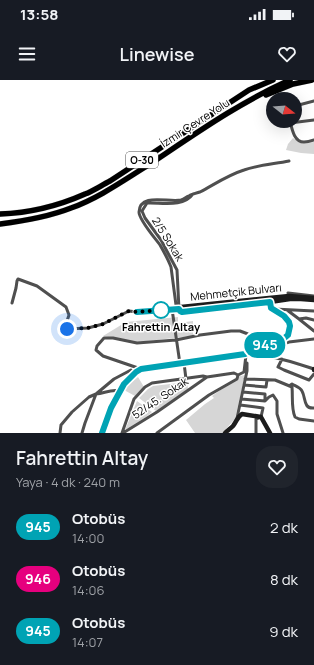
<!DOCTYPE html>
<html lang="tr">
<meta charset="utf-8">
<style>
:root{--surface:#171b24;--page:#20242c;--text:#f1f3f6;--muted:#9ea1a6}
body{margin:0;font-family:Manrope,sans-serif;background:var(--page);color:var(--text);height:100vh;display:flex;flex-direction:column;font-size:15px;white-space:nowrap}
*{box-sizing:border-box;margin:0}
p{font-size:13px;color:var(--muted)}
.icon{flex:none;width:22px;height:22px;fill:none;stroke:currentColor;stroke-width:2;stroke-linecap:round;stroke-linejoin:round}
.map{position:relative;height:353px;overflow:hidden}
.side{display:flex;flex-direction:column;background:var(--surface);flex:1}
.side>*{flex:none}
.badge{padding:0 8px;border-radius:13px;font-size:14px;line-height:26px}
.needle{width:26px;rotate:107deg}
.tools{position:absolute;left:266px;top:12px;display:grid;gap:8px}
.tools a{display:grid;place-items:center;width:36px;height:36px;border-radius:50%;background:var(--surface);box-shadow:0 4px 16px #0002;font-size:20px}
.you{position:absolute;width:20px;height:20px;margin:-10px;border:3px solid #fff;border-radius:50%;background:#1a73e8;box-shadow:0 0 0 6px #1a73e833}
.map>.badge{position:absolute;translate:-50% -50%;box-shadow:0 0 0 2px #fff}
.round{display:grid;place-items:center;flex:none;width:42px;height:42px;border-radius:16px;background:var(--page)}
.summary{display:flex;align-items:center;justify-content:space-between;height:68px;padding:0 16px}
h1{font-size:19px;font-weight:600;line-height:30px}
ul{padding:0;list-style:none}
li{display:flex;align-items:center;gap:12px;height:52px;padding:0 16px}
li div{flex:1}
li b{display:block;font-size:15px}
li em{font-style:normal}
li .badge{min-width:44px;font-weight:700;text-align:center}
.status{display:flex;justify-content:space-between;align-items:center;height:28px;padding:0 20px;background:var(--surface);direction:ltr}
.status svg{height:11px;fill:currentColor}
header{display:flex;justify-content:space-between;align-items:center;height:52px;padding:0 16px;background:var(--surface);font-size:18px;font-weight:600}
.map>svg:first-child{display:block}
.park{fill:#d6d6d6}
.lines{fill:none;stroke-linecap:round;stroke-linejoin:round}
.highway-casing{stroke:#dbdbdb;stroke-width:6}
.street{stroke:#4f4f4f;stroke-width:3}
.secondary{stroke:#1c1c1c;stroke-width:4.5}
.highway{stroke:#000;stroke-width:5.5}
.line-casing{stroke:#fff;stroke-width:9}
.line{stroke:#00a3b4;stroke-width:6}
.walk{stroke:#000;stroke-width:4;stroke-dasharray:0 7.2}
.stop-dot{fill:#fff;stroke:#00a3b4;stroke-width:2}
.labels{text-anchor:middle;stroke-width:3;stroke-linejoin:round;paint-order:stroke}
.shield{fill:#fff;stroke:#4c4c4c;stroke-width:1}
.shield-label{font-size:10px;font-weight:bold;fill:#000}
.street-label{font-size:11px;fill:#000;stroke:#fff}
.stop-label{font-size:11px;font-weight:bold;fill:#000;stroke:#fff}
</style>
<div class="status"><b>13:58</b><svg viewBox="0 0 49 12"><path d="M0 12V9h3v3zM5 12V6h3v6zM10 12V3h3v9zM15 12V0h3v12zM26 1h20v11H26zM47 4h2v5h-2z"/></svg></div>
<header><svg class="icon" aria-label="menu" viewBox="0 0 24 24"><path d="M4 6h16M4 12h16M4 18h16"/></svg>Linewise<svg class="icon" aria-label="heart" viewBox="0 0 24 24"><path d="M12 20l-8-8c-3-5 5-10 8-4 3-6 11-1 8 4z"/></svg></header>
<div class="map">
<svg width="314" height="353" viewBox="0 0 314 353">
<rect width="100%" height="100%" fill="#fff"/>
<path class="park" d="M 293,58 C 301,64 305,63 314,62 L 314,74 L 301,73 L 286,70 L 288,64 Z
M 178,237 L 178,243 L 193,241 L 193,256 L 137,262 L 103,256 L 126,242 Z
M 245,295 L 235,339 L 222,353 L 195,353 L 186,340 L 205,324 L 214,318 L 212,316 L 240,296 Z
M 138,297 L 144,307 L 135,316 L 124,310 L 128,305 Z
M 187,302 L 188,309 L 156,331 L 139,318 L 148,309 L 153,306 Z
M 137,321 L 152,332 L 146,337 L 125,350 Z"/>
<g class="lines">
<g class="highway-casing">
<path id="highway" d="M 266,15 L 293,4 L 312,0
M 0,134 C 29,133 58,126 85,114 C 93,111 102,105 110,101 L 249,10 L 273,0
M 0,144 C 24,141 48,137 71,128 C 99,118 124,100 150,84 C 195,54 240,22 290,0"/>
</g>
<path class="street" d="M 295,26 L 314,21
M 290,41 C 292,49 294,62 304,62 C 307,62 311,61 314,60
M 290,43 L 314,40
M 289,217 L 288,213 L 314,216
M 12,223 L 16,208 L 17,201 L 18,199 L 37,206 L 66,227 L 69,235 L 65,247 L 67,249 L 88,248 L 103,244 L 129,231 L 137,232 L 179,229
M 172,229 L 180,284
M 179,229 L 176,225 L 171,187 C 168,179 164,172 160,165 C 155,158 139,140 139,132 C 140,112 169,123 181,120 C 184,119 186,117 189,116 C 192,114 197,113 200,112 C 215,104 228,95 244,90 C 258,85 274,84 289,81
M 179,229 L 177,190 L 161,160 L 145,138 L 142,131 L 147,123 L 150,123 C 164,123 184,127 193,114
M 274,229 L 314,231
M 287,230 L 299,239 L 306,238 L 314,240
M 299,239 L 314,251
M 246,275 C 270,274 292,282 314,289
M 256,275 L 259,272 L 289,262 L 314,259
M 282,279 L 278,287 L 284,290 L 309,300 L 314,294
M 184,283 L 186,299
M 141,289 L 103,276 L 96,270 L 97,266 L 104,258 L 113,258 L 137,263 L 176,260 L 200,255 L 231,251 L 240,251 L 248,254 L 255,260 L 259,267
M 245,299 L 275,300 L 292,307 C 293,317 291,328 295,337 L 299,339 L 314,341
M 244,305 L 266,307 L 267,300
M 289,306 L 292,304 C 295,306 300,307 302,311 C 306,318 303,329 314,328
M 243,312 L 265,314 L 265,321 L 269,317 L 273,315 L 277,321 L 277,334 L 283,353
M 241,319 L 265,321
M 240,325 L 263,328 L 261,337 L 256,339 L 256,353
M 237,338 L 247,291 L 247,283
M 60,353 L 61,345 L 72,332 L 89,317 L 96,314 L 114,299 L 131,290 L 135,292
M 82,353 L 85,343 L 96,314 C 105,313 111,309 120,311
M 102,353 L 111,328 L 124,304 L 135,292 L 141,289
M 122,353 L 134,319 L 145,307 L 152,303 L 203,296 L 207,297 L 234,293 L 238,295 L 244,292 L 246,275
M 123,353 L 157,332 L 207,297
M 157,353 L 209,315 L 237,299 L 238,295"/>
<path class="secondary" d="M 314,218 L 289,216 L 181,227 L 179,229 L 182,232 L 270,222 L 290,219 L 301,219 L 314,220
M 141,289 L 245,274 L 259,267 L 282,260 L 288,255 L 290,246 L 289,242 L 284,236 L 271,228 L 270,220
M 314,289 L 314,290
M 225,353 C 227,351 231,348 233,346 C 237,341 237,337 242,334 L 261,337 L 270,353"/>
<use href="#highway" class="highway"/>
</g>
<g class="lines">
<g class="line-casing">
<path id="line" d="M 102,353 L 111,328 L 124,304 L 136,292 L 141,289 L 245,274 L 259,267 L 282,260 L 288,255 L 290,246 L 289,242 L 284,236 L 271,228 L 270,222 L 182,232 L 180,231 L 179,229 L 137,232"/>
</g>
<use href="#line" class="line"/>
<path class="walk" d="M 67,249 L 88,248 L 103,244 L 129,231 L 137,232 L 161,230"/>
</g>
<circle class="stop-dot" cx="161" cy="230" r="8"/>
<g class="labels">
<rect class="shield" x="126" y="72" width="32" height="16" rx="3"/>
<g class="shield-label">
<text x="142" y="84">O-30</text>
</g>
<g class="street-label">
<text transform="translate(195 43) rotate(-33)" y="4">İzmir Çevre Yolu</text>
<text transform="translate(168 159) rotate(58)" y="4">2/5 Sokak</text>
<text transform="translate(236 212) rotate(-6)" y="4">Mehmetçik Bulvarı</text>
<text transform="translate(160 318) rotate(-34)" y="4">52/45. Sokak</text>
</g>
<g class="stop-label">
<text x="161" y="251">Fahrettin Altay</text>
</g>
</g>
</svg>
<div class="tools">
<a><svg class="needle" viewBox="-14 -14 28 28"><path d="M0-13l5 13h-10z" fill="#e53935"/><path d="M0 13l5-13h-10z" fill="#9ea1a6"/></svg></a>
</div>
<div class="you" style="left:67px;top:249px"></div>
<b class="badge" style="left:265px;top:265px;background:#00a3b4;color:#fff">945</b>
</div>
<section class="side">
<div class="summary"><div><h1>Fahrettin Altay</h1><p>Yaya · 4 dk · 240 m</p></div><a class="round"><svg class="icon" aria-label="heart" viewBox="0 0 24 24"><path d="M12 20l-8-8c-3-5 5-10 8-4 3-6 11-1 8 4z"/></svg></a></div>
<ul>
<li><span class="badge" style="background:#00a3b4;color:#fff">945</span><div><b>Otobüs</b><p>14:00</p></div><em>2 dk</em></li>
<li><span class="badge" style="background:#e6007e;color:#fff">946</span><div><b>Otobüs</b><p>14:06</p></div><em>8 dk</em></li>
<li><span class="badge" style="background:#00a3b4;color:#fff">945</span><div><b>Otobüs</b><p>14:07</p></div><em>9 dk</em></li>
</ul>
</section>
